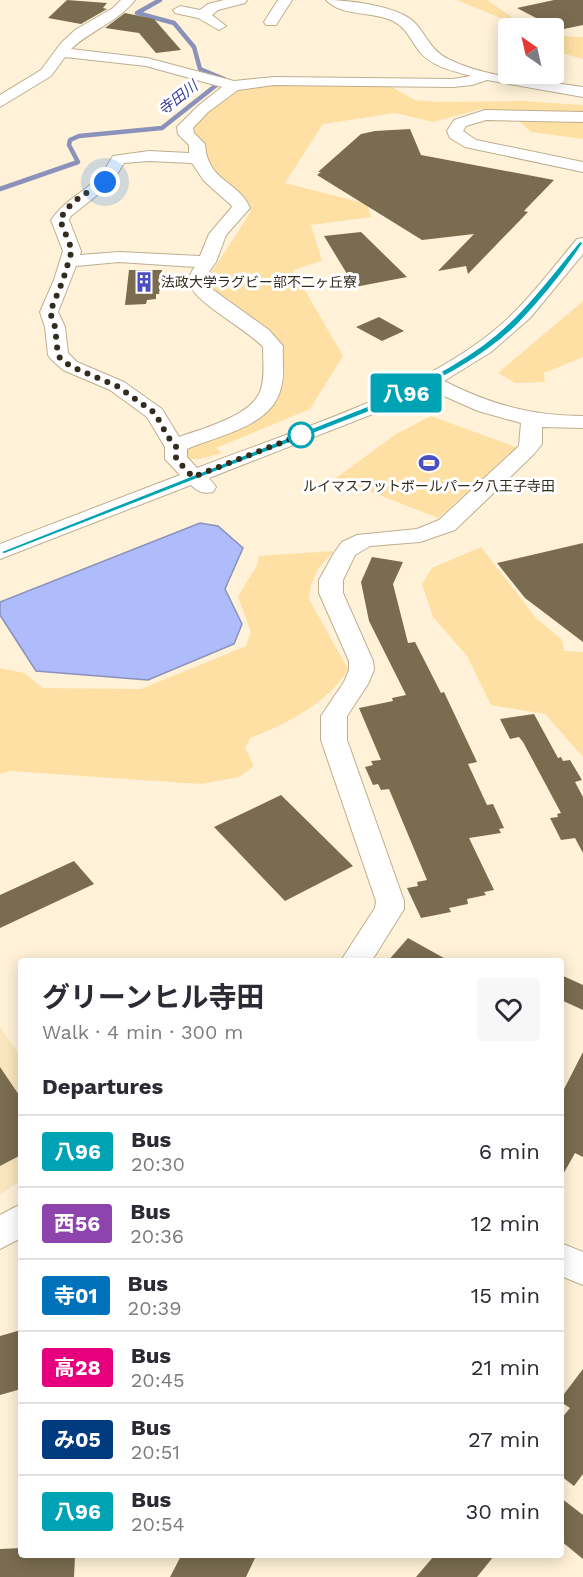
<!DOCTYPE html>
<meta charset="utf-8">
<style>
:root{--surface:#fff;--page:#f7f7f7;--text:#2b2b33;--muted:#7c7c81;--line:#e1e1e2}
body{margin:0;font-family:"Work Sans","Noto Sans JP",sans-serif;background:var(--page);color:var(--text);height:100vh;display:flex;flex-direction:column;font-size:22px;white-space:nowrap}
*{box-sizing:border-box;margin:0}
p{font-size:20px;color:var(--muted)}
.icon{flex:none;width:33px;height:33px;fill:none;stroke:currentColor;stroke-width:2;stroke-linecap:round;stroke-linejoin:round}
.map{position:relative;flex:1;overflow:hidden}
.sheet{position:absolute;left:18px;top:958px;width:546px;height:600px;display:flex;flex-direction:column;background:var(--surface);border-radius:6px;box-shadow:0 3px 15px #0003}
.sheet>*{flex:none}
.badge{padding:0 12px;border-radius:4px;font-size:21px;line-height:39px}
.needle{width:39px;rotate:326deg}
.buttons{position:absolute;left:498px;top:18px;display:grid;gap:12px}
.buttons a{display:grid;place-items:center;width:66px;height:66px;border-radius:6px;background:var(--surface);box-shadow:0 3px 15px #0003;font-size:30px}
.you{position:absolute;width:30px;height:30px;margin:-15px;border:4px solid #fff;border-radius:50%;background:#1a73e8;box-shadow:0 0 0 9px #1a73e833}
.map>.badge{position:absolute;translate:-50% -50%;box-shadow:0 0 0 3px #fff}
h2{padding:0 24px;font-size:22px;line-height:54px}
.round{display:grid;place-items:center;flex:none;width:63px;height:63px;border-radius:6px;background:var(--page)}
.head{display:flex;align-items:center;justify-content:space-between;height:102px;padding:0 24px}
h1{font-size:28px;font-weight:700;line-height:45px}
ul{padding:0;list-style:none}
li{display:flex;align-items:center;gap:18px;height:72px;padding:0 24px;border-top:2px solid var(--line)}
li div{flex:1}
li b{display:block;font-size:22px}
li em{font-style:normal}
li .badge{min-width:66px;font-weight:700;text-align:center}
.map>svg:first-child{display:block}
.built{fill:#fae6be}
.green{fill:#fee0a4}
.water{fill:#afbcfc;stroke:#8a91ba;stroke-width:1.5}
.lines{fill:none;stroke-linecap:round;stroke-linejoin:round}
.stream{stroke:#8a91ba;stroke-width:4.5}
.building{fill:#7a6c4f}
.minor-casing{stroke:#beae8f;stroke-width:2}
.minor{fill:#fff;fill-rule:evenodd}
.line{fill:#00a3b4;stroke:#fff;stroke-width:1.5}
.walk{stroke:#332d20;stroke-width:6;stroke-dasharray:0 10.8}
.stop-dot{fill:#fff;stroke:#00a3b4;stroke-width:3}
.labels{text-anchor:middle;stroke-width:6;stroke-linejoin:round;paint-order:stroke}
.far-poi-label{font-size:14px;fill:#332d20;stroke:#fff;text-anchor:start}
.far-water-label{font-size:15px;font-style:italic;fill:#3b409a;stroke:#fff}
</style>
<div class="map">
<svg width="583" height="1577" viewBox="0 0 583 1577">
<rect width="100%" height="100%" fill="#fff2d8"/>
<path class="built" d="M 0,1027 L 21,1057 L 21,1180 L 0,1195 Z"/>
<path class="green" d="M 457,0 L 487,0 L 527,28 L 519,28 L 515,24 Z
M 554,36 L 583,37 L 583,59 L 554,51 Z
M 275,84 L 390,86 L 415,100 L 440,102 L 522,101 L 583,105 L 583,139 L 531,132 L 518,120 L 481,109 L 433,122 L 395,113 L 323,124 L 285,183 L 367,204 L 371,217 L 311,225 L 322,261 L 293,270 L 343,356 L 310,409 L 216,448 L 222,453 L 200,459 L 184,459 L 187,448 L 264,414 L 278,342 L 208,284 L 209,276 L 250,213 L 251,207 L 215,177 L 192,131 L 208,109 L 235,89 Z
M 583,301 L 583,357 L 544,373 L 545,382 L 515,383 L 498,373 Z
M 431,416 L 518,448 L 438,518 L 336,478 L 396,434 Z
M 481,547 L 536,618 L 562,640 L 564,651 L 583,652 L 583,757 L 545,714 L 491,705 L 467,656 L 433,617 L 422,584 L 432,568 Z
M 334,551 L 318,569 L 311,585 L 309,599 L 348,669 C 331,701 284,726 250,738 L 245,748 L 254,766 L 239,777 L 200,784 L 10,771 L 0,774 L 0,668 L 24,673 L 43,688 L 141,689 L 246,646 L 251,632 L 238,597 L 257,565 L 259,556 Z"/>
<path class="water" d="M 200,523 L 218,526 L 243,548 L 225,589 L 242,624 L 234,644 L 148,680 L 36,671 L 0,615 L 0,602 Z"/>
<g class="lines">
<path class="stream" d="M 0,189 L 78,162 L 69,145 L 70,140 L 79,136 L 162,128 L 224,79 L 200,69 L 194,47 L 174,23 L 137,13 L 160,0"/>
</g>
<path class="building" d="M 67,0 L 107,3 L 103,8 L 107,9 L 81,24 L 48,18 Z
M 554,0 L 583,0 L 583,25 L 559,30 L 517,8 Z
M 125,13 L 154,19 L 181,50 L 156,53 L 139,33 L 105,28 Z
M 410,129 L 421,155 L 554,180 L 524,211 L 528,212 L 468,274 L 466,266 L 438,271 L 474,234 L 422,240 L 317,175 L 321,172 L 318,172 L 361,134 L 375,131 Z
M 361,232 L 407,277 L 355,287 L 324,236 Z
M 129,270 L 162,270 L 159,294 L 156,294 L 156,299 L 147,300 L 146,304 L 125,305 Z
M 379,317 L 404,331 L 382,341 L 356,327 Z
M 583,543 L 583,642 L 525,598 L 497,563 Z
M 372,557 L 403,562 L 393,584 L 408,643 L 415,642 L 441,693 L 444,692 L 477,762 L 468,764 L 487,805 L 493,804 L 504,828 L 499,829 L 501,833 L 469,838 L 494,890 L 484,892 L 486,895 L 467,899 L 468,904 L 449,908 L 451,912 L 421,918 L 407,888 L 418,886 L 417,882 L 427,880 L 389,789 L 381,790 L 378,784 L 373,785 L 365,767 L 373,765 L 371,761 L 381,760 L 359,708 L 393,701 L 392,698 L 406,695 L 369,621 L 361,582 Z
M 534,714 L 558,758 L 561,757 L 563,761 L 570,760 L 582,780 L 575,782 L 583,797 L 583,853 L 575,838 L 561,840 L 550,818 L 558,817 L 557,814 L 561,813 L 523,742 L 519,737 L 510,739 L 500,719 Z
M 281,795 L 353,866 L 285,901 L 214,827 Z
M 74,861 L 94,884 L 0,928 L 0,895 Z
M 408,938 L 451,962 L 387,962 Z
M 561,975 L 583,985 L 583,1010 L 561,1000 Z
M 583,1052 L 583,1157 L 575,1153 L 561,1178 L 561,1095 Z
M 0,1067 L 21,1098 L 21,1155 L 0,1166 Z
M 21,1330 L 21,1389 L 0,1395 L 0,1336 Z
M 583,1369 L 583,1474 L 574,1486 L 561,1476 L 561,1419 L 570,1408 L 561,1402 L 561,1398 Z
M 561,1498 L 583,1515 L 583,1559 L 561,1541 Z
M 21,1548 L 21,1556 L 75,1556 L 74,1577 L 0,1577 L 0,1549 Z
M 181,1556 L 256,1556 L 246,1577 L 170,1577 Z
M 434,1556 L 494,1556 L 477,1577 L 416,1577 Z"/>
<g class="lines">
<g class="minor-casing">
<path id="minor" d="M 121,0 L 135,0 C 118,22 91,30 71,49 L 147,58 L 234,81 L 274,77 L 453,79 L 471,76 C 454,71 432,67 420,52 C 411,41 407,28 393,21 C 373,11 342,17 326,0 C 348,0 398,6 414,22 C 427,35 430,50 448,59 C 488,79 539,80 583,87 L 583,97 L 487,80 L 472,85 L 453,87 L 274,85 L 238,90 L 208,112 L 193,128 L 194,133 L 205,144 C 207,182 238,180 250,208 L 226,235 L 216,262 L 209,272 L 208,284 L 212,289 L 269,330 L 283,346 C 282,360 285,374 281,388 C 272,427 218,435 187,449 L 187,457 L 197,468 C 292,431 412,396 491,333 C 524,307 549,272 577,239 L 583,238 L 583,254 L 530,318 L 491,352 L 444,381 C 489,404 532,416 583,416 L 583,428 L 542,427 L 542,444 L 534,454 L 455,530 L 420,542 L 370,546 L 355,555 L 343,580 L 343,593 L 373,661 L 374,670 L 368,684 L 347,716 L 347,740 L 404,901 L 404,909 L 371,962 L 340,962 L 375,908 L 376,901 L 321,740 L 321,716 L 344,682 L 349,670 L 349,661 L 319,593 L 319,580 L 334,553 L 342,542 L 357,535 L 417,529 L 439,520 L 519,446 L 521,423 L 478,411 L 428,389 L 388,408 L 209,478 L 216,487 L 213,492 C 203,494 198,492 191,485 L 0,559 L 0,544 L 180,475 L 165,459 L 165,447 L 147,417 L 110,390 L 63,370 L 51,359 L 48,355 L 45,327 L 40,312 L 54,280 L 63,251 L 51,220 C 64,201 81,194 97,179 C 104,173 108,163 113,156 L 149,151 L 189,153 L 189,145 L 178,134 L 177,127 L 198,106 L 222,87 L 146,66 L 65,57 L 51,76 L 0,107 L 0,95 L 41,70 L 61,43 L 75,30 L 113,8 ZM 149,161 L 192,163 L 204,181 L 231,205 L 232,207 L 209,234 L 200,256 L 119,252 L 80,255 L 81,251 L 69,220 L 71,216 L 111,184 L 124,163 ZM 119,262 L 195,267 C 191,271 188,279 190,285 C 196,303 248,330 263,347 C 263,361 265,375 261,389 C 253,416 203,428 179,437 L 162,409 L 124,382 L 77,362 L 68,353 L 65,327 L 58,312 L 76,266 Z
M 224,0 L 247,0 L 245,3 L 218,10 L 212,15 L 226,26 L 219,30 L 198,18 L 175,13 L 173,10 L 180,6 L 200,10 L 208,4 Z
M 278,0 L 292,0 L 276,25 L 266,25 L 264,22 Z
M 485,110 L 583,112 L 583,122 L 486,120 L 466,126 L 463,131 L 476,140 L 583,162 L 583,172 L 465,147 L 450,138 L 447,131 L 454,120 Z
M 21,1204 L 21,1238 L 0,1249 L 0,1215 Z
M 561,1243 L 583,1252 L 583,1285 L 561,1276 Z"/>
</g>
<use href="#minor" class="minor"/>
</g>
<path class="line" d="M 580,241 L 583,243 C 565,271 542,299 518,324 C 481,361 430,384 384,406 L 4,554 L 0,552 L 378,402 C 424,381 474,358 511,321 C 536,297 557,268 580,241 Z"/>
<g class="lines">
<path class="walk" d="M 105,182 C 87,193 70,200 60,220 L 72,250 L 63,280 L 50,312 L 55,327 L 58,356 L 70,366 L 117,386 L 155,413 L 168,437 L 176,446 L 176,459 L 193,477 L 301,435"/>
</g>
<defs>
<g id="building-bare" transform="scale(1.62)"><path d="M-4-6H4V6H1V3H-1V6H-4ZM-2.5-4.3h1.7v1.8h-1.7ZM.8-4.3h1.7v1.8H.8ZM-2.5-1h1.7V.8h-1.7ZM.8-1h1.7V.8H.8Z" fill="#4a4fc5" stroke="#fff" stroke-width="2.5" paint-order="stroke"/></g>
<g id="stadium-bare" transform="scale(1.62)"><path d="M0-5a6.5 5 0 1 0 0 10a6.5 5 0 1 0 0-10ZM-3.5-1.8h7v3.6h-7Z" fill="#4a4fc5" stroke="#fff" stroke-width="2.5" paint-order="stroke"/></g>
</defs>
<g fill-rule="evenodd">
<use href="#building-bare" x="144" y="282"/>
<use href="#stadium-bare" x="429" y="463"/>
</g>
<circle class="stop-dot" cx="301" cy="435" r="12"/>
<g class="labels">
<g class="far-poi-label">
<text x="161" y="287">法政大学ラグビー部不二ヶ丘寮</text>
<text x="429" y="491" text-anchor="middle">ルイマスフットボールパーク八王子寺田</text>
</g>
<g class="far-water-label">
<text transform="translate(178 98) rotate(-38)" y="5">寺田川</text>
</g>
</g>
</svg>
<div class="buttons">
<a><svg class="needle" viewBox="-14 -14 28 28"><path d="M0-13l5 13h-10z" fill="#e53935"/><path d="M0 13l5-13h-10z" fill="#7c7c81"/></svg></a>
</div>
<div class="you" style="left:105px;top:182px"></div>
<b class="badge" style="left:406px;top:393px;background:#00a3b4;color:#fff">八96</b>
<section class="sheet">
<div class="head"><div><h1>グリーンヒル寺田</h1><p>Walk · 4 min · 300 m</p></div><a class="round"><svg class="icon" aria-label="heart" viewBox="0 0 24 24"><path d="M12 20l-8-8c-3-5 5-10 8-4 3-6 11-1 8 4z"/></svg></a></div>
<h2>Departures</h2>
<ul>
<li><span class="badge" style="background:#00a3b4;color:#fff">八96</span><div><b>Bus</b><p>20:30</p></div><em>6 min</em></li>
<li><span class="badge" style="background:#8e44ad;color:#fff">西56</span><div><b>Bus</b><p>20:36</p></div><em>12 min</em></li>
<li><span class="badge" style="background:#0072bc;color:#fff">寺01</span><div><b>Bus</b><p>20:39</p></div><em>15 min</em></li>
<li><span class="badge" style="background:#e6007e;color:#fff">高28</span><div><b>Bus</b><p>20:45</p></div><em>21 min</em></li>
<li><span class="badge" style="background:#003b80;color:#fff">み05</span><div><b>Bus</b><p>20:51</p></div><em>27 min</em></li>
<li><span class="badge" style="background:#00a3b4;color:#fff">八96</span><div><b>Bus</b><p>20:54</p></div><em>30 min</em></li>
</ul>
</section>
</div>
